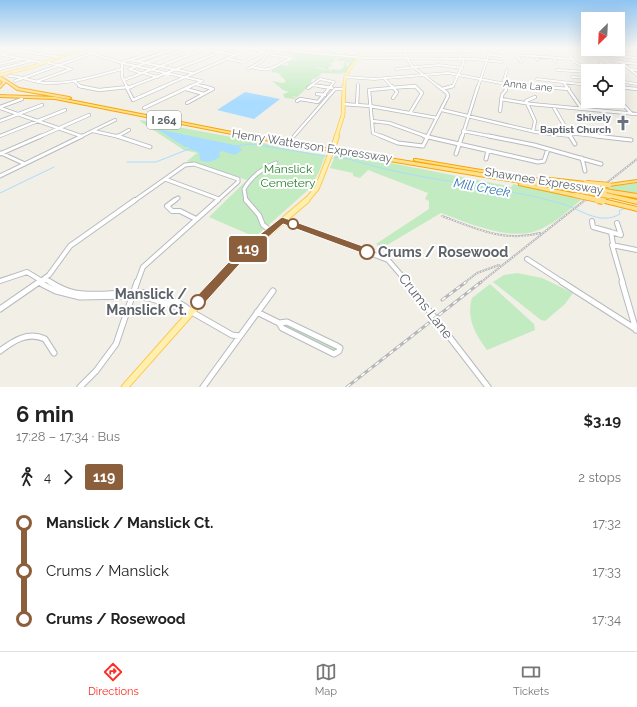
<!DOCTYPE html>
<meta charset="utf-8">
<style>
:root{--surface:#fff;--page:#f6f6f6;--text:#222;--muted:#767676;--line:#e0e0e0;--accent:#fc2e23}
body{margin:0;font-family:Raleway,sans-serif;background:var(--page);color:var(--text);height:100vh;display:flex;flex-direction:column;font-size:15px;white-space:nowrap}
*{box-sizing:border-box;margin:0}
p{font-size:13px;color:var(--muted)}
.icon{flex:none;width:22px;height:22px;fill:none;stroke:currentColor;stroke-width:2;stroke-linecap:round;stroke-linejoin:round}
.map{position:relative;height:387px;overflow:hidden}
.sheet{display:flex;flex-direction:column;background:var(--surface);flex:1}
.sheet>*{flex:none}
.badge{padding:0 8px;border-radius:3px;font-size:14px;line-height:26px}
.needle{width:26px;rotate:204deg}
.tools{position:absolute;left:581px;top:12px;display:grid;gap:8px}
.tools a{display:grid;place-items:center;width:44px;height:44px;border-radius:0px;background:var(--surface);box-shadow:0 4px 16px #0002;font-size:20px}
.map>.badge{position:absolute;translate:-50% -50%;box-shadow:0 0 0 2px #fff}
.legs{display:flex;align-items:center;gap:6px;height:44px;padding:0 16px;font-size:13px}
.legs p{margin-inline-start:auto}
.summary{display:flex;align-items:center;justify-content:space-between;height:68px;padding:0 16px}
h1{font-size:22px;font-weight:700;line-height:30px}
ul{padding:0 16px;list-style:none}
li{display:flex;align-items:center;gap:14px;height:48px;font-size:15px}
li i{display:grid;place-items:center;width:6px;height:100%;margin:0 5px;background:currentColor}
li i::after{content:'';width:10px;height:10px;margin:-5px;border:3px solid;border-radius:50%;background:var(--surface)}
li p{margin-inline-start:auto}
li:first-child i{background:linear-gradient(#0000 50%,currentColor 0)}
li:last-child i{background:linear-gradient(currentColor 50%,#0000 0)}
.tab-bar{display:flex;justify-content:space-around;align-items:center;height:56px;border-top:1px solid var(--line);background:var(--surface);font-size:11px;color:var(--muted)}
.tab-bar a{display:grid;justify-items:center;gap:2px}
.tab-bar .active{color:var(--accent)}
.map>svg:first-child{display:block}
.green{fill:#c2ebc1}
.water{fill:#aadcff}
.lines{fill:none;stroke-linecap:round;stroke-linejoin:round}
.stream{stroke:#aadcff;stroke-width:1}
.minor-far4-casing{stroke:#b7babf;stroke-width:3}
.minor-far3-casing{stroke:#b7babf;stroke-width:4}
.minor-far2-casing{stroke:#b7babf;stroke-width:5}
.minor-far1-casing{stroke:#b7babf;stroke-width:6}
.minor-casing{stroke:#b7babf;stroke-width:7}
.major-far4-casing{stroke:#ffca53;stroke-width:3.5}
.major-far3-casing{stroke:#ffca53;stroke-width:4.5}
.major-far2-casing{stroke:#ffca53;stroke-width:6}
.major-far1-casing{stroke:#ffca53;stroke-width:7}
.major-casing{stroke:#ffca53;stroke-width:8}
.highway-casing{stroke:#f9a500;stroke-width:2}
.minor-far4{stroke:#fff;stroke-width:2}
.minor-far3{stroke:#fff;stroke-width:2.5}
.minor-far2{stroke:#fff;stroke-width:3}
.minor-far1{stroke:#fff;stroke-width:4}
.minor{stroke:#fff;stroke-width:5}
.major-far4{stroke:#fff0af;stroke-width:2.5}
.major-far3{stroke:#fff0af;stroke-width:3}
.major-far2{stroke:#fff0af;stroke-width:4}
.major-far1{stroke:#fff0af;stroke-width:5}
.major{stroke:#fff0af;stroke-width:6}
.highway{fill:#ffe091;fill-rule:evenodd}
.rail-far1-casing{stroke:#b6b7b8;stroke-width:2}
.rail-casing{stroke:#b6b7b8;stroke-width:3}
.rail-far1{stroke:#fff;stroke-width:1;stroke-dasharray:1.5;stroke-linecap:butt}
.rail{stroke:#fff;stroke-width:1.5;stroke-dasharray:4.5;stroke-linecap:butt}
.major-bridge-casing{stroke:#ffca53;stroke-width:6;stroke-linecap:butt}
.highway-bridge-far1-casing{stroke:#f9a500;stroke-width:6;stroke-linecap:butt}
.highway-bridge-casing{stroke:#f9a500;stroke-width:8;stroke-linecap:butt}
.major-bridge{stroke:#fff0af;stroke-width:4}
.highway-bridge-far1{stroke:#ffe091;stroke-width:4.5}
.highway-bridge{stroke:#ffe091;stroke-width:6}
.line-1{fill:#8b5e3c;stroke:#fff}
.stop-1-dot{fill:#fff;stroke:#8b5e3c;stroke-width:2}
.labels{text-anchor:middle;stroke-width:4;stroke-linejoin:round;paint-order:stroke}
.far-street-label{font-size:10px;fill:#5e6369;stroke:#fff}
.far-worship-label{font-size:10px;font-weight:bold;fill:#5b616d;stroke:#fff;text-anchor:end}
.shield{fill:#fff;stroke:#8e9296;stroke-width:1}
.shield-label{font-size:11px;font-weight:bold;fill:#5e6369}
.street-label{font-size:12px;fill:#5e6369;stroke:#fff}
.park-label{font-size:12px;fill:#2b822d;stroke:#fff}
.water-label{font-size:13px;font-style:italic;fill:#3777b4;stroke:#fff}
.near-stop-label{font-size:14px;font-weight:bold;fill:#5e6369;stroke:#fff;text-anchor:start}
.near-street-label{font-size:14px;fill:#5e6369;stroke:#fff}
</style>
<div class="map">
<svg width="637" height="387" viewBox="0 0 637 387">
<rect width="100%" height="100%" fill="#f2efe7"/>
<path class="green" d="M 286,51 L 320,54 L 320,56 L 336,56 L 335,61 L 330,64 L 333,65 L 328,68 L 330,70 L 329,71 L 323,68 L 312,67 L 345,74 L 322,73 L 317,78 L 312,79 L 311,84 L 297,97 L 292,96 L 297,99 L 285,98 L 283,94 L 289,92 L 283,90 L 272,81 L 283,83 L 286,81 L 278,73 L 271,72 C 276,64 281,66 289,65 L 287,62 L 296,59 L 293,55 L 280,53 Z
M 338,56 L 356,58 L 351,66 L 348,66 L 349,63 L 346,62 L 347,66 L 349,67 L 345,73 L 332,72 L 331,69 L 340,70 L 344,67 L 343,65 L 345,61 L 337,61 Z
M 140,120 L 264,143 C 283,150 304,151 325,156 L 319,172 L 308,190 L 255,237 L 209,217 L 247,180 L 187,161 L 197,153 L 184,150 L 141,122 Z
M 344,155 L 391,163 L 512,187 L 513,184 L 583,198 C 570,209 557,222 541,229 C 512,243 469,223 441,213 L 382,248 L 376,244 L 429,209 L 429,201 L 425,199 L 428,193 L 368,170 L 360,178 L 353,176 L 353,173 L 330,168 L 335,156 Z
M 637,183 L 637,194 L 602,189 C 607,185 628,185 637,183 Z
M 517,273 L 542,278 L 573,293 L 565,304 L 545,321 L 541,320 L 493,282 L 504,275 Z
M 490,284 L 534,324 L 535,330 L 487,350 C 475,334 466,318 472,298 Z
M 285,323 L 337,349 L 337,350 L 333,351 L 283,326 Z"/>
<path class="water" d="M 245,92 L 280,99 L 254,119 L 217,110 Z
M 157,129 L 239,146 L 242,150 L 235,155 L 222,151 L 219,153 L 220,156 C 215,162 207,163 200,160 L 199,152 L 189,149 L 189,147 L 185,147 Z"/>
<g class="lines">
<path class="stream" d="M 331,50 L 331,52
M 326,53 L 336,54
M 340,54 L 355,56
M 356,55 L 360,50
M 236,146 L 251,144 L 326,156
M 334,158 L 341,157 C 359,162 376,167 394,171 C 449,183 506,188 560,203 C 581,209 599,226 620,214 L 619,211 L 625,208
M 127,162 L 156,162 L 189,149
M 0,193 L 54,167"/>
<g class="minor-far4-casing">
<path id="minor-far4" d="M 0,48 L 4,48
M 58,48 L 81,50 L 122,63 L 202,81
M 196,48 L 236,55
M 258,48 L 366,58 L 474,59 L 502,62
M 406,48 L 404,52 L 411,65 L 439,87
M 513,48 L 521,62
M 538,48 L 531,51 L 538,60
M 562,48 L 575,62 L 590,71
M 617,49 L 637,51
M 13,50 L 59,57
M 385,51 L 470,51
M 550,53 L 556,62
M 3,54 L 20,48
M 489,54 L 501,56 L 489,55
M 2,55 L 44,63
M 517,55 L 573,59
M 608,55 L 637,58
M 227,59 L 243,62 L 263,52
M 131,60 L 192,73
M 138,61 L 177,48
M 613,61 L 637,64
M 46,62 L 71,69
M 123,62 L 166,48
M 600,62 L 607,68
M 621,62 L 637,75
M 122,63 L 122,77 L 127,87
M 0,64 L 20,59
M 252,67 C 271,73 274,67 291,58 L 267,54
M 584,67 L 607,68
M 0,69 L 31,61
M 248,69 L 262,61 L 267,54 L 251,48
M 396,69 L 439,65 L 462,68
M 630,69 L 637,70
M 557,70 L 588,72
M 141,73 L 129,69 L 188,48
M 143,73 L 158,77
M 9,76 C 21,76 33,82 46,83 C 72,84 97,76 122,69
M 345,77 L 374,79 L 448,73 L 506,84 L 545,87
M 572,77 L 588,78
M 385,79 L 392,87
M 537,79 L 588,85
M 124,80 L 205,49
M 15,81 L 93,53
M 38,81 L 71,69
M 618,81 L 637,84
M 75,82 L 82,87
M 564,83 L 567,87
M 195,84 L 206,87
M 311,85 L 326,87
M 130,87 L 231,48
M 162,87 L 252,48
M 189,87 L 202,81
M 309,87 L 320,79 L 334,82 L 330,87
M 358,87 L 358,84
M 402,87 L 416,87
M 449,87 L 453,86 L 464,62 L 456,51
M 478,87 L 491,48
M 505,87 L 504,80 L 507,70"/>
</g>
<g class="minor-far3-casing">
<path id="minor-far3" d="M 79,86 L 99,90 L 128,87
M 126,86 L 133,100 L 165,86
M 203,86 L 213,89
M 319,86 L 332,88
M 392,86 L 397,92 L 393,98
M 533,86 L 569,89
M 566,86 L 582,109
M 618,87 L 637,89
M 128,88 L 133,86
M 308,88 L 311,86
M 186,89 L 204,94
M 442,89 L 453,86
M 317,94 L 325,95
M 501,99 L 531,104 L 637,114
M 618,99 L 632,114
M 297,101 L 300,99 L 318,102 L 331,86
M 187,103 L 213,89
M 343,104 L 370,106 L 437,118
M 357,105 L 358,86
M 553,106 L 571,137
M 0,107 L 22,99
M 0,108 L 81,136
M 144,108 L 191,86
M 442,110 L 536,132 L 571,136
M 500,111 L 502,95 L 506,90 L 505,86
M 410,113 L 422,93 L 415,86
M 0,121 L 42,105
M 372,121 L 389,123 L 428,137
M 93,131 L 120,137
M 463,131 L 494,137
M 533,131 L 535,121 L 526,101 L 535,97
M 569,133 L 605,137
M 0,136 L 65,110
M 118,136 L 129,130
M 294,136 L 335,89 L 343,89
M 39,137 L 89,115
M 80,137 L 115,120
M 383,137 L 373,133 L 369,90 L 414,86
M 427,137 L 448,96 L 447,93 L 438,86
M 462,137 L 478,86"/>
</g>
<g class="minor-far2-casing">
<path id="minor-far2" d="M 117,136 L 150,147
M 381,136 L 398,143 L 423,146 L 428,136
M 424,136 L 538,162 L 544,161 L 548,149
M 489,136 L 534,145 L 601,164
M 570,136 L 575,144
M 596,136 L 631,140
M 1,153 L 25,164
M 0,154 L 41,136
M 456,154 L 462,136
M 582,158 L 585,171
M 486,159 L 488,151
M 0,176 L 82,136
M 165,179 L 219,199
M 134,201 L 185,165 L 194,164 L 238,179 L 238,182 L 217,201
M 174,201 L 178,198
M 246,201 L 244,189 C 251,177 263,168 276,163"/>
</g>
<g class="minor-far1-casing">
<path id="minor-far1" d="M 175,200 L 167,206 L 172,211 L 180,211 L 196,219
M 246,200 L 259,215 L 263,225 L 270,230
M 283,220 L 388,260 L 408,283
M 592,221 L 593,227 L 611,232
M 613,244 L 611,232 L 621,235 L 617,223
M 527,259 L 564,283
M 0,281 L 27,272 L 42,281 L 47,280 L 52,283
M 42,281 L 42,283
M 38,283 L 49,275 L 70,246 L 135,200
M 137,283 L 143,267 L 218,200
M 623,283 L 612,245 L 637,250"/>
</g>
<g class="minor-casing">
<path id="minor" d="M 42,282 L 42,284 L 56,291 L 80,297 L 129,296 L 149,298 L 190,311 L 232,335 L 239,336
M 50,282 C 58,287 66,291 75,293 C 109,299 139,284 172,300 C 179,303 185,305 190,311
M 407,282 L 488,387
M 562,282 L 637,330
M 622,282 L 636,330
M 0,309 L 39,282
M 257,312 L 279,323
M 287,322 L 337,346 L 340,348 L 339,351 L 334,354 L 282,328 L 279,323 Z
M 0,351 C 13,341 28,331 45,339 L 54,353
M 80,387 L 96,371 L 116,344 L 137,282
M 203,387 L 273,291"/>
</g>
<g class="major-far4-casing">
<path id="major-far4" d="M 0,75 L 35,66 L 84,48
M 344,87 C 345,67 357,65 363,48"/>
</g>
<g class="major-far3-casing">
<path id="major-far3" d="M 336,137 L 343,115 L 344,86"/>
</g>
<g class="major-far2-casing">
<path id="major-far2" d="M 335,142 L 337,136
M 306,201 L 317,188 L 330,155"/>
</g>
<g class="major-far1-casing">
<path id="major-far1" d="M 217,283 L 238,259 L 307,200"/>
</g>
<g class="major-casing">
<path id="major" d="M 125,387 L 218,282"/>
</g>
<g class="highway-casing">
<path id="highway" d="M 0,76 L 19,88 L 69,97 L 71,98 L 69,99 L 17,90 L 6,82 L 0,88 L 0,85 L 3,82 L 0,80 Z
M 0,95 L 55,97 L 252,136 L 581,189 L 583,191 L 581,193 L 524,183 L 577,194 L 578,195 L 575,197 L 519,185 L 519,184 L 521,183 L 252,138 L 55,99 L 0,97 Z
M 414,159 L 416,159 L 487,171 L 489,172 L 487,173 L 416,161 L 414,160 Z
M 493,172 L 495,172 L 579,185 L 581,187 L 579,189 L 495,174 L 493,174 Z
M 550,178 L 586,182 L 588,183 L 586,184 L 552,180 L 550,180 Z
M 637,180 L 637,182 L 609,186 L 607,185 L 609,184 Z
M 605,189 L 637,194 L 637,198 L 603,192 L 603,190 Z
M 610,194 L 637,200 L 637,204 L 608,197 L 607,196 L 608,195 Z
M 603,199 L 637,207 L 637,211 L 601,202 L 600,201 L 601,200 Z"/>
</g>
<use href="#minor-far4" class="minor-far4"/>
<use href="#minor-far3" class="minor-far3"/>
<use href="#minor-far2" class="minor-far2"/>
<use href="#minor-far1" class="minor-far1"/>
<use href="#minor" class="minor"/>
<use href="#major-far4" class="major-far4"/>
<use href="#major-far3" class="major-far3"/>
<use href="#major-far2" class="major-far2"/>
<use href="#major-far1" class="major-far1"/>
<use href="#major" class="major"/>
<use href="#highway" class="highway"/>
<g class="rail-far1-casing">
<path id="rail-far1" d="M 442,216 C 474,228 505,243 540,233
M 464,283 L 477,273 L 499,265
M 480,283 L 637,159"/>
</g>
<g class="rail-casing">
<path id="rail" d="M 442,300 L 466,282
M 347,387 L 481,282"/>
</g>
<use href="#rail-far1" class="rail-far1"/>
<use href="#rail" class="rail"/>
<g class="major-bridge-casing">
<path id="major-bridge" d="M 330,155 L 335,142"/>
</g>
<g class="highway-bridge-far1-casing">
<path id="highway-bridge-far1" d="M 586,183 L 609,185
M 579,187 L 605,191
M 581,191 L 610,196
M 575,195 L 603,201"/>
</g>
<g class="highway-bridge-casing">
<path id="highway-bridge" d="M 598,200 L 603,201"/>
</g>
<use href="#major-bridge" class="major-bridge"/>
<use href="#highway-bridge-far1" class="highway-bridge-far1"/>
<use href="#highway-bridge" class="highway-bridge"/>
</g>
<linearGradient id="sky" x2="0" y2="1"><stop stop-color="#8fc4f1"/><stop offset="0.47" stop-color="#f9f8f4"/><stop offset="1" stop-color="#f9f8f4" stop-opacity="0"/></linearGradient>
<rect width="637" height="102" fill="url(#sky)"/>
<path class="line-1" d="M 282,217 L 371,249 L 372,252 L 367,255 L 283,224 L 247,256 L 202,306 L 194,306 L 193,302 L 194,299 L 240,250 Z"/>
<defs>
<g id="church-bare" transform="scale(1.2)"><path d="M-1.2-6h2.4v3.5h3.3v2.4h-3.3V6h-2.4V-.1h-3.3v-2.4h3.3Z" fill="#6b7280" stroke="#fff" stroke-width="2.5" paint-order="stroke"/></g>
</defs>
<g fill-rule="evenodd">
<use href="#church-bare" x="623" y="123"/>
</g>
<g class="stop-1-dot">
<circle cx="293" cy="224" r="5"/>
<circle cx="367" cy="252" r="7"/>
<circle cx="198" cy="302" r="7"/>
</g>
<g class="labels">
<g class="far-street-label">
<text transform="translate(528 85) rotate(6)" y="4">Anna Lane</text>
</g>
<g class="far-worship-label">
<text x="611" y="121">Shively<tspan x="611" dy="12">Baptist Church</tspan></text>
</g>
<rect class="shield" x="147" y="111" width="34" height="18" rx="3"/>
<g class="shield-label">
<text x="164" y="124">I 264</text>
</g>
<g class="street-label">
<text transform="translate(312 146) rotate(9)" y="4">Henry Watterson Expressway</text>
<text transform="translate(544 181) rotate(9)" y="4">Shawnee Expressway</text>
</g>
<g class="park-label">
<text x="288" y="173">Manslick<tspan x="288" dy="14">Cemetery</tspan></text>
</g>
<g class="water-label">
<text transform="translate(482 187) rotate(10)" y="5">Mill Creek</text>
</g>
<g class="near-stop-label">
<text x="378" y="257">Crums / Rosewood</text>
<text x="187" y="299" text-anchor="end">Manslick /<tspan x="187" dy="16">Manslick Ct.</tspan></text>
</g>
<g class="near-street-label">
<text transform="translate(426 306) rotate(52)" y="5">Crums Lane</text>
</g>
</g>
</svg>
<div class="tools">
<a><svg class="needle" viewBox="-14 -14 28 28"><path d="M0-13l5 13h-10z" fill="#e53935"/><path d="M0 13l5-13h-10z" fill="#767676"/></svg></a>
<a><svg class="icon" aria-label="locate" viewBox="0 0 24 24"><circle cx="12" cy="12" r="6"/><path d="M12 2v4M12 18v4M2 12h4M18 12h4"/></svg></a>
</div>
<b class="badge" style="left:248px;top:249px;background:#8b5e3c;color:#fff">119</b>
</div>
<section class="sheet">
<div class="summary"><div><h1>6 min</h1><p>17:28 – 17:34 · Bus</p></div><b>$3.19</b></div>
<div class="legs"><svg class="icon" aria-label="walk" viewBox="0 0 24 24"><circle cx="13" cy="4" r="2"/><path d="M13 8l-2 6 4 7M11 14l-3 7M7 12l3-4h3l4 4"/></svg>4<svg class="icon" aria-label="forward" viewBox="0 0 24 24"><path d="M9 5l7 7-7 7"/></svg><b class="badge" style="background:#8b5e3c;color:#fff">119</b><p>2 stops</p></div>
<ul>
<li><i style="color:#8b5e3c"></i><b>Manslick / Manslick Ct.</b><p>17:32</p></li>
<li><i style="color:#8b5e3c"></i><span>Crums / Manslick</span><p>17:33</p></li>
<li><i style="color:#8b5e3c"></i><b>Crums / Rosewood</b><p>17:34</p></li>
</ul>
</section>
<nav class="tab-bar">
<a class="active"><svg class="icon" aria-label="directions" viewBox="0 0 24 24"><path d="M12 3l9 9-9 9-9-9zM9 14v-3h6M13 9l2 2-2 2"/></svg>Directions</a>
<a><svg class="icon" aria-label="map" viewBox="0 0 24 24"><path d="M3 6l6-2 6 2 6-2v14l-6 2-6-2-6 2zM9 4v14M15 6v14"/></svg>Map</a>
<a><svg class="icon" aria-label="tickets" viewBox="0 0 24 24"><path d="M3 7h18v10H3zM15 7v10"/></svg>Tickets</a>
</nav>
